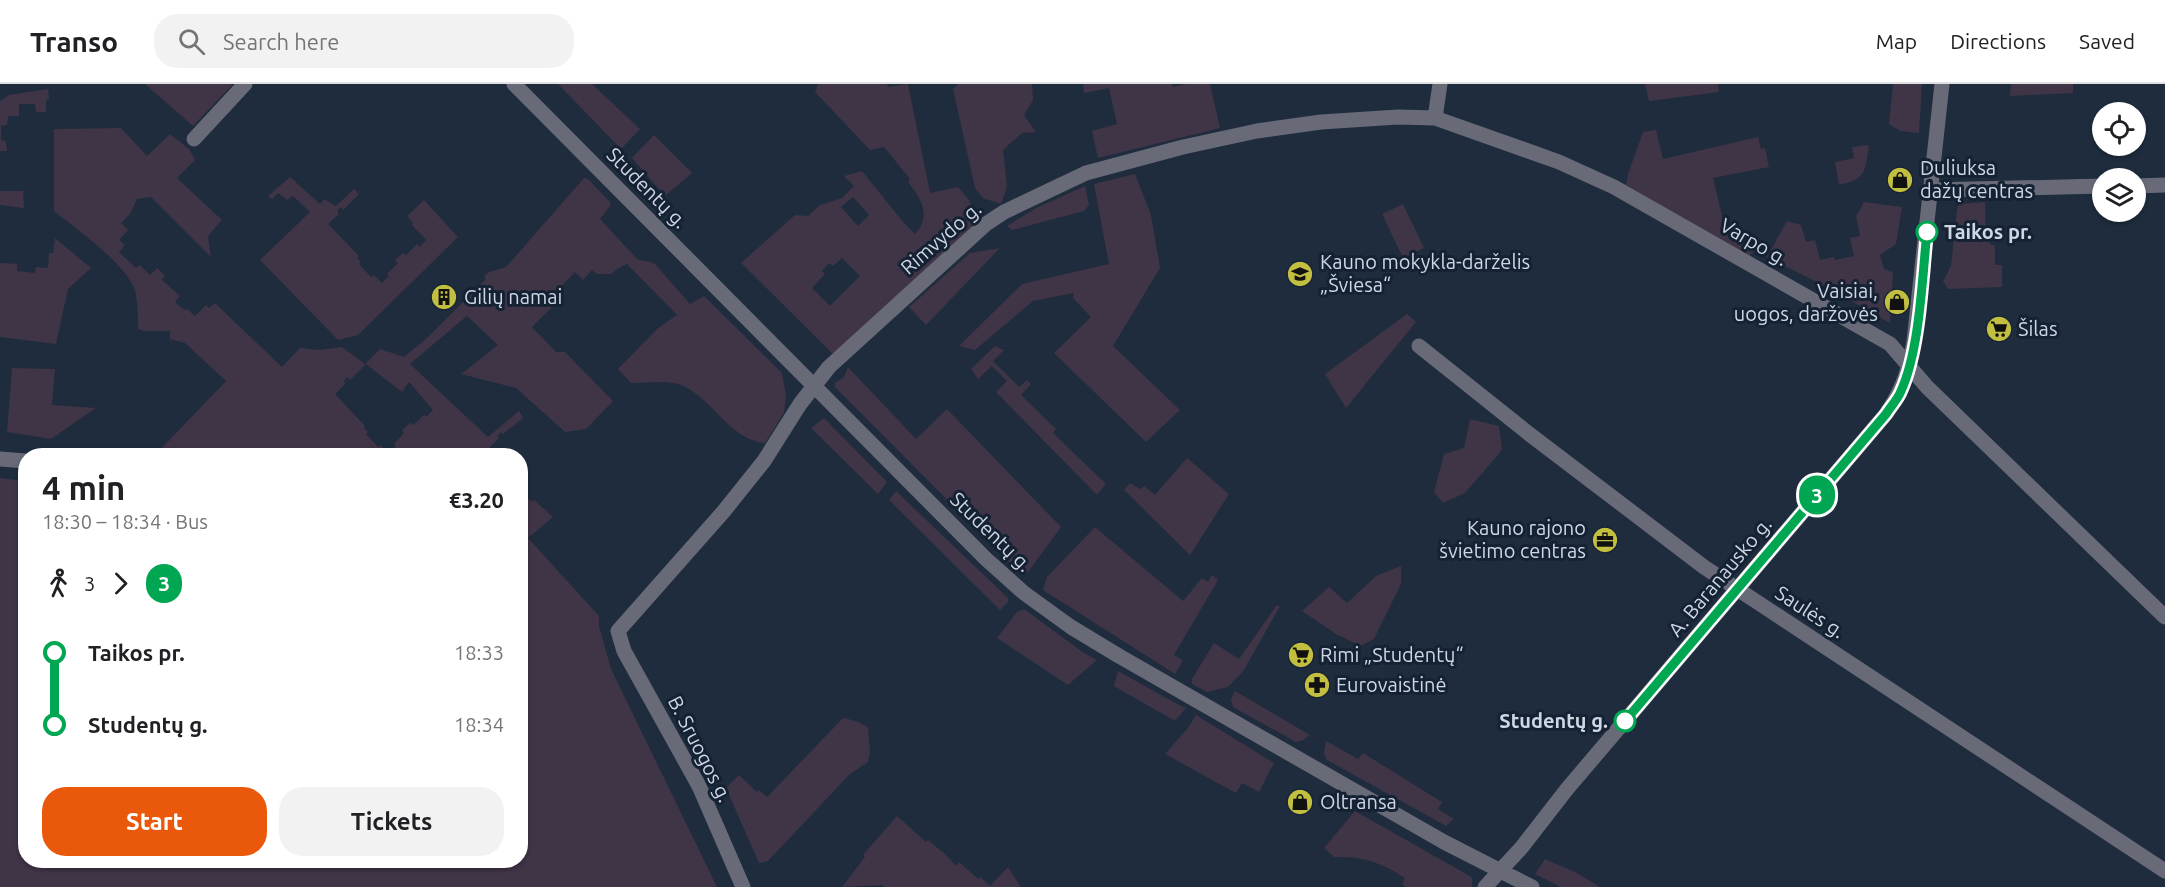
<!DOCTYPE html>
<meta charset="utf-8">
<style>
:root{--surface:#fff;--page:#f2f2f2;--text:#202124;--muted:#757577;--line:#e0e0e0;--accent:#ea580c}
body{margin:0;font-family:Ubuntu,sans-serif;background:var(--page);color:var(--text);height:100vh;display:flex;flex-direction:column;font-size:22px;white-space:nowrap}
*{box-sizing:border-box;margin:0}
p{font-size:20px;color:var(--muted)}
.icon{flex:none;width:33px;height:33px;fill:none;stroke:currentColor;stroke-width:2;stroke-linecap:round;stroke-linejoin:round}
.map{position:relative;flex:1;overflow:hidden}
.drawer{position:absolute;left:18px;top:364px;width:510px;height:420px;display:flex;flex-direction:column;background:var(--surface);border-radius:24px;box-shadow:0 2px 4px #0004}
.drawer>*{flex:none}
.badge{padding:0 12px;border-radius:20px;font-size:21px;line-height:39px}
.controls{position:absolute;left:2092px;top:18px;display:grid;gap:12px}
.controls a{display:grid;place-items:center;width:54px;height:54px;border-radius:50%;background:var(--surface);box-shadow:0 2px 4px #0004;font-size:30px}
.map>.badge{position:absolute;translate:-50% -50%;box-shadow:0 0 0 3px #fff}
.legs{display:flex;align-items:center;gap:9px;height:66px;padding:0 24px;font-size:20px}
.legs p{margin-inline-start:auto}
.headline{display:flex;align-items:center;justify-content:space-between;height:102px;padding:0 24px}
h1{font-size:33px;font-weight:700;line-height:45px}
.button{display:flex;gap:12px;margin-top:auto;padding:12px 24px}
.button a{flex:1;height:69px;border-radius:24px;background:var(--accent);color:#fff;font-size:24px;font-weight:700;line-height:69px;text-align:center}
.button a+a{background:var(--page);color:var(--text)}
ul{padding:0 24px;list-style:none}
li{display:flex;align-items:center;gap:21px;height:72px;font-size:22px}
li i{display:grid;place-items:center;width:9px;height:100%;margin:0 8px;background:currentColor}
li i::after{content:'';width:15px;height:15px;margin:-8px;border:4px solid;border-radius:50%;background:var(--surface)}
li p{margin-inline-start:auto}
li:first-child i{background:linear-gradient(#0000 50%,currentColor 0)}
li:last-child i{background:linear-gradient(currentColor 50%,#0000 0)}
header{display:flex;align-items:center;gap:36px;box-sizing:border-box;height:84px;padding:0 30px;background:var(--surface);border-bottom:2px solid var(--line)}
header strong{font-size:28px}
nav{display:flex;gap:33px;margin-inline-start:auto;font-size:21px}
.search{width:420px;height:54px;background:var(--page);display:flex;align-items:center;gap:15px;box-sizing:border-box;padding:0 21px;border-radius:24px;color:var(--muted);font-size:22px}
.map>svg:first-child{display:block}
.green{fill:#403447;fill-rule:evenodd}
.lines{fill:none;stroke-linecap:round;stroke-linejoin:round}
.minor{stroke:#696a78;stroke-width:15}
.line-1-casing{stroke:#fff;stroke-width:14}
.line-1{stroke:#00a651;stroke-width:9}
.stop-1-dot{fill:#fff;stroke:#00a651;stroke-width:3}
.labels{text-anchor:middle;stroke-width:6;stroke-linejoin:round;paint-order:stroke}
.poi-label{font-size:20px;fill:#ced7e3;stroke:#152234;text-anchor:start}
.street-label{font-size:20px;fill:#ced7e3;stroke:#152234}
.stop-label{font-size:20px;font-weight:bold;fill:#ced7e3;stroke:#152234;text-anchor:start}
</style>
<header>
<strong>Transo</strong>
<div class="search"><svg class="icon" aria-label="search" viewBox="0 0 24 24"><circle cx="10" cy="10" r="6"/><path d="M15 15l6 6"/></svg>Search here</div>
<nav><a>Map</a><a>Directions</a><a>Saved</a></nav>
</header>
<div class="map">
<svg width="2165" height="803" viewBox="0 0 2165 803">
<rect width="100%" height="100%" fill="#1e2c3e"/>
<path class="green" d="M 145,0 L 231,0 L 232,1 L 193,42 Z
M 558,0 L 592,0 L 640,45 L 621,65 Z
M 818,0 L 887,0 L 888,3 L 908,0 L 930,109 L 958,103 L 968,115 L 980,139 L 833,270 L 741,179 L 795,131 L 808,132 L 820,121 L 842,114 L 854,102 L 844,92 L 862,87 L 904,139 L 915,150 C 932,131 921,115 908,98 L 910,95 L 884,63 L 870,66 L 815,8 ZM 853,113 L 869,131 L 858,142 L 841,123 ZM 842,174 L 860,192 L 830,222 L 812,204 L 825,190 L 822,187 L 829,179 L 833,182 Z
M 958,0 L 1032,0 L 1033,16 L 1024,31 L 1036,48 L 1022,49 L 1003,66 L 1007,103 L 1001,120 L 983,114 L 975,104 L 953,5 Z
M 1083,0 L 1172,0 L 1173,3 L 1186,0 L 1210,0 L 1220,44 L 1098,74 L 1092,47 L 1117,40 L 1109,4 L 1084,9 Z
M 1645,0 L 1718,0 L 1719,8 L 1649,17 Z
M 1893,0 L 1922,0 L 1919,49 L 1900,47 L 1889,40 Z
M 2011,0 L 2073,0 L 2073,9 L 2010,12 Z
M 48,5 L 49,15 L 46,16 L 46,28 L 36,28 L 35,20 L 19,20 L 19,32 L 8,32 L 7,41 L 1,42 L 1,56 L 6,57 L 7,67 L 0,67 L 0,17 L 9,11 Z
M 121,44 L 147,72 L 170,50 L 189,65 L 195,76 L 177,94 L 222,136 L 208,152 L 211,173 L 151,113 L 137,115 L 130,130 L 121,139 L 128,146 L 119,156 L 125,161 L 119,168 L 136,184 L 140,181 L 150,191 L 157,184 L 165,192 L 162,196 L 180,212 L 175,218 L 184,226 L 187,225 L 195,232 L 206,221 L 209,224 L 215,219 L 282,283 L 300,264 L 319,266 L 342,263 L 365,280 L 380,265 L 404,273 L 426,255 L 486,195 L 484,192 L 489,188 L 506,183 L 584,94 L 588,95 L 610,118 L 610,122 L 600,135 L 637,175 L 654,179 L 690,220 L 704,212 L 782,289 L 786,312 L 784,329 L 765,359 C 728,356 712,311 678,300 C 665,296 645,299 631,299 L 618,285 L 658,244 L 677,231 L 627,180 L 617,185 L 611,190 L 597,190 L 592,186 L 583,196 L 575,188 L 548,216 L 553,222 L 532,243 L 556,268 L 565,268 L 613,317 L 586,345 L 565,348 L 516,304 L 461,290 L 498,261 L 467,232 L 410,280 L 488,353 L 519,327 L 523,334 L 503,350 L 501,348 L 497,352 L 499,354 L 488,365 L 495,372 L 154,372 L 226,297 L 185,259 L 170,255 L 170,247 L 144,247 L 138,245 C 138,232 138,219 135,207 C 127,180 76,145 54,127 L 54,45 ZM 366,280 L 402,308 L 409,298 L 433,326 L 426,333 L 424,331 L 413,341 L 410,339 L 402,346 L 404,349 L 394,360 L 396,362 L 389,369 L 380,361 L 378,363 L 366,350 L 368,348 L 364,344 L 365,342 L 335,310 L 345,300 L 344,297 L 347,293 L 350,296 Z
M 1656,46 L 1663,75 L 1758,53 L 1761,65 L 1765,64 L 1769,83 L 1713,94 L 1724,140 L 1761,161 L 1748,173 L 1626,101 L 1628,90 L 1643,48 Z
M 654,51 L 692,89 L 665,112 L 632,74 Z
M 1869,61 C 1865,87 1867,95 1839,101 L 1835,78 L 1854,74 L 1852,63 Z
M 1135,90 L 1151,131 L 1160,184 L 1113,262 L 1180,326 L 1146,358 L 1054,269 L 1091,233 L 1073,214 L 1074,209 L 1033,217 L 975,266 L 959,262 L 1022,200 L 1109,180 L 1094,100 Z
M 290,93 L 320,120 L 324,115 L 336,122 L 354,105 L 359,110 L 343,126 L 341,123 L 337,127 L 339,130 L 328,140 L 359,172 L 357,174 L 361,178 L 359,180 L 371,193 L 374,191 L 382,199 L 389,192 L 387,190 L 398,179 L 395,176 L 403,169 L 406,171 L 417,160 L 420,163 L 426,156 L 412,141 L 413,139 L 407,132 L 424,116 L 458,153 L 358,251 L 338,256 L 260,176 L 310,128 L 293,112 L 287,116 L 278,109 L 272,115 L 268,112 Z
M 1085,102 L 1089,121 L 1084,127 L 1012,146 L 1007,142 L 1036,124 Z
M 0,107 L 23,107 L 24,124 L 0,121 Z
M 1864,118 L 1902,123 L 1896,160 L 1880,171 L 1884,185 L 1893,188 L 1890,239 L 1829,204 L 1767,173 L 1787,137 L 1801,141 L 1806,158 L 1815,156 L 1820,176 L 1834,173 L 1835,176 L 1854,172 L 1850,154 L 1860,152 L 1856,132 Z
M 1985,118 L 1986,152 L 1990,152 L 1990,161 L 1995,161 L 1995,181 L 2002,181 L 2002,203 L 1948,205 L 1943,197 L 1951,182 L 1957,125 L 1959,120 Z
M 1403,120 L 1424,164 L 1403,174 L 1382,130 Z
M 55,154 L 91,184 L 68,205 L 56,260 L 0,253 L 0,179 L 17,180 L 17,187 L 35,189 L 36,183 L 48,184 L 49,169 L 53,169 Z
M 1000,164 L 926,241 L 909,223 L 970,169 Z
M 1407,230 L 1416,238 L 1346,324 L 1325,290 Z
M 995,262 L 1004,266 L 993,277 L 1019,303 L 1027,296 L 1031,300 L 1021,311 L 1056,345 L 1053,349 L 1106,400 L 1097,411 L 996,308 L 1007,297 L 992,282 L 978,295 L 971,285 Z
M 848,283 L 916,355 L 947,325 L 1061,443 L 1028,488 L 1019,488 L 835,303 L 835,299 L 844,293 Z
M 12,284 L 55,285 L 52,321 L 96,324 L 51,355 L 7,348 Z
M 824,334 L 887,398 L 878,410 L 811,344 Z
M 1470,335 L 1499,342 L 1502,366 L 1465,409 L 1443,419 L 1434,408 L 1444,370 L 1464,364 Z
M 1187,374 L 1229,410 L 1190,471 L 1124,406 L 1130,399 L 1140,405 L 1144,402 L 1155,411 Z
M 0,394 L 25,397 L 26,777 L 520,777 L 521,406 L 532,418 L 534,416 L 553,433 L 528,454 L 599,532 L 599,542 L 611,585 L 717,803 L 0,803 Z
M 896,407 L 1008,514 L 1008,518 L 1000,526 L 889,416 Z
M 1095,443 L 1183,517 L 1202,494 L 1208,498 L 1212,491 L 1218,496 L 1174,571 L 1183,576 L 1175,590 L 1043,506 L 1047,493 Z
M 1401,482 L 1401,500 L 1374,555 L 1361,562 L 1336,550 L 1302,527 L 1329,503 L 1347,519 L 1376,492 Z
M 1276,522 L 1280,522 L 1244,586 L 1228,603 L 1207,608 L 1192,600 L 1192,595 L 1214,559 L 1239,575 Z
M 1024,525 L 1084,569 L 1097,576 L 1068,601 L 997,554 L 1017,528 Z
M 1118,587 L 1177,620 L 1186,624 L 1175,637 L 1114,602 Z
M 1235,607 L 1310,651 L 1303,656 L 1296,658 L 1233,623 L 1231,616 Z
M 1196,631 L 1274,679 L 1259,708 L 1242,699 L 1236,709 L 1165,670 L 1188,644 Z
M 843,634 L 856,637 L 868,643 L 870,668 L 868,678 L 850,690 L 768,777 L 759,779 L 726,704 L 739,691 L 757,708 L 759,706 L 767,713 Z
M 1326,657 L 1358,675 L 1363,669 L 1442,718 L 1438,725 L 1454,735 L 1446,742 L 1327,676 L 1324,670 Z
M 1355,727 L 1468,791 L 1472,794 L 1472,803 L 1406,803 L 1402,800 L 1405,794 C 1381,778 1362,772 1334,773 L 1324,764 Z
M 897,732 L 926,758 L 928,756 L 945,770 L 956,782 L 959,778 L 978,795 L 980,793 L 990,802 L 1008,783 L 1021,803 L 884,803 L 882,801 L 842,803 L 865,773 L 863,771 Z
M 1545,775 L 1577,789 L 1600,803 L 1561,803 L 1535,790 Z"/>
<g class="lines">
<path class="minor" d="M 514,0 L 986,475 L 1024,509 L 1071,543 L 1119,572 L 1444,758 L 1532,803
M 1435,34 L 1440,0
M 194,55 L 245,0
M 2136,102 L 2165,101
M 1931,106 L 2103,102
M 1419,262 L 1528,349 L 1704,483 L 2165,787
M 0,375 L 26,377
M 743,803 L 699,702 L 624,567 L 618,547 L 724,427 L 764,377 L 800,320 L 829,283 L 986,140 L 1004,128 L 1086,89 L 1183,63 L 1257,47 L 1321,38 L 1398,33 L 1435,34 L 1559,78 L 1614,103 L 1890,260 L 1927,303 L 2165,533
M 1485,803 L 1522,763 L 1567,705 L 1886,330 C 1903,305 1909,286 1914,257 L 1942,0"/>
</g>
<g class="lines">
<g class="line-1-casing">
<path id="line-1" d="M 1625,637 L 1886,330 C 1891,322 1898,315 1901,307 C 1920,265 1922,194 1927,148"/>
</g>
<use href="#line-1" class="line-1"/>
</g>
<defs>
<g id="shop-disc" transform="scale(1.35)"><circle r="9.5" fill="#c1be40" stroke="#152234"/><path d="M-5-2.5h2.3a2.7 3.5 0 0 1 5.4 0H5L5.5 6h-11ZM-1.5-2.5h3a1.5 2.3 0 0 0-3 0Z" fill="#111"/></g>
<g id="school-disc" transform="scale(1.35)"><circle r="9.5" fill="#c1be40" stroke="#152234"/><path d="M0-5L7-2L0 1L-7-2ZM-4 1L0 2.5L4 1V4Q0 6-4 4Z" fill="#111"/></g>
<g id="building-disc" transform="scale(1.35)"><circle r="9.5" fill="#c1be40" stroke="#152234"/><path d="M-4-6H4V6H1V3H-1V6H-4ZM-2.5-4.3h1.7v1.8h-1.7ZM.8-4.3h1.7v1.8H.8ZM-2.5-1h1.7V.8h-1.7ZM.8-1h1.7V.8H.8Z" fill="#111"/></g>
<g id="supermarket-disc" transform="scale(1.35)"><circle r="9.5" fill="#c1be40" stroke="#152234"/><path d="M-6-5.5h2.5l.6 2H6L4.5 2H-2.5L-4.4-4H-6ZM-1.5 3.2a1.3 1.3 0 1 0 .1 0ZM3 3.2a1.3 1.3 0 1 0 .1 0Z" fill="#111"/></g>
<g id="office-disc" transform="scale(1.35)"><circle r="9.5" fill="#c1be40" stroke="#152234"/><path d="M-6-3h4V-5.5h4V-3h4V5H-6ZM-1-4.5V-3h2v-1.5ZM-6 0V1H6V0Z" fill="#111"/></g>
<g id="pharmacy-disc" transform="scale(1.35)"><circle r="9.5" fill="#c1be40" stroke="#152234"/><path d="M-2-6h4v4h4v4h-4v4h-4v-4h-4v-4h4Z" fill="#111"/></g>
</defs>
<g fill-rule="evenodd">
<use href="#shop-disc" x="1900" y="96"/>
<use href="#school-disc" x="1300" y="190"/>
<use href="#building-disc" x="444" y="213"/>
<use href="#shop-disc" x="1897" y="218"/>
<use href="#supermarket-disc" x="1999" y="245"/>
<use href="#office-disc" x="1605" y="456"/>
<use href="#supermarket-disc" x="1301" y="571"/>
<use href="#pharmacy-disc" x="1317" y="601"/>
<use href="#shop-disc" x="1300" y="718"/>
</g>
<g class="stop-1-dot">
<circle cx="1927" cy="148" r="10"/>
<circle cx="1625" cy="637" r="10"/>
</g>
<g class="labels">
<g class="poi-label">
<text x="1920" y="91">Duliuksa<tspan x="1920" dy="23">dažų centras</tspan></text>
<text x="1320" y="185">Kauno mokykla-darželis<tspan x="1320" dy="23">„Šviesa“</tspan></text>
<text x="1878" y="214" text-anchor="end">Vaisiai,<tspan x="1878" dy="23">uogos, daržovės</tspan></text>
<text x="464" y="220">Gilių namai</text>
<text x="2018" y="252">Šilas</text>
<text x="1586" y="451" text-anchor="end">Kauno rajono<tspan x="1586" dy="23">švietimo centras</tspan></text>
<text x="1320" y="578">Rimi „Studentų“</text>
<text x="1336" y="608">Eurovaistinė</text>
<text x="1320" y="725">Oltransa</text>
</g>
<g class="street-label">
<text transform="translate(647 104) rotate(45)" y="7">Studentų g.</text>
<text transform="translate(941 154) rotate(-41)" y="7">Rimvydo g.</text>
<text transform="translate(1754 158) rotate(30)" y="7">Varpo g.</text>
<text transform="translate(991 448) rotate(44)" y="7">Studentų g.</text>
<text transform="translate(1720 493) rotate(-50)" y="7">A. Baranausko g.</text>
<text transform="translate(1810 528) rotate(33)" y="7">Saulės g.</text>
<text transform="translate(700 665) rotate(63)" y="7">B. Sruogos g.</text>
</g>
<g class="stop-label">
<text x="1944" y="155">Taikos pr.</text>
<text x="1608" y="644" text-anchor="end">Studentų g.</text>
</g>
</g>
</svg>
<div class="controls">
<a><svg class="icon" aria-label="locate" viewBox="0 0 24 24"><circle cx="12" cy="12" r="6"/><path d="M12 2v4M12 18v4M2 12h4M18 12h4"/></svg></a>
<a><svg class="icon" aria-label="layers" viewBox="0 0 24 24"><path d="M12 4l9 5-9 5-9-5zM3 14l9 5 9-5"/></svg></a>
</div>
<b class="badge" style="left:1817px;top:411px;background:#00a651;color:#fff">3</b>
<section class="drawer">
<div class="headline"><div><h1>4 min</h1><p>18:30 – 18:34 · Bus</p></div><b>€3.20</b></div>
<div class="legs"><svg class="icon" aria-label="walk" viewBox="0 0 24 24"><circle cx="13" cy="4" r="2"/><path d="M13 8l-2 6 4 7M11 14l-3 7M7 12l3-4h3l4 4"/></svg>3<svg class="icon" aria-label="forward" viewBox="0 0 24 24"><path d="M9 5l7 7-7 7"/></svg><b class="badge" style="background:#00a651;color:#fff">3</b></div>
<ul>
<li><i style="color:#00a651"></i><b>Taikos pr.</b><p>18:33</p></li>
<li><i style="color:#00a651"></i><b>Studentų g.</b><p>18:34</p></li>
</ul>
<div class="button"><a>Start</a><a>Tickets</a></div>
</section>
</div>
